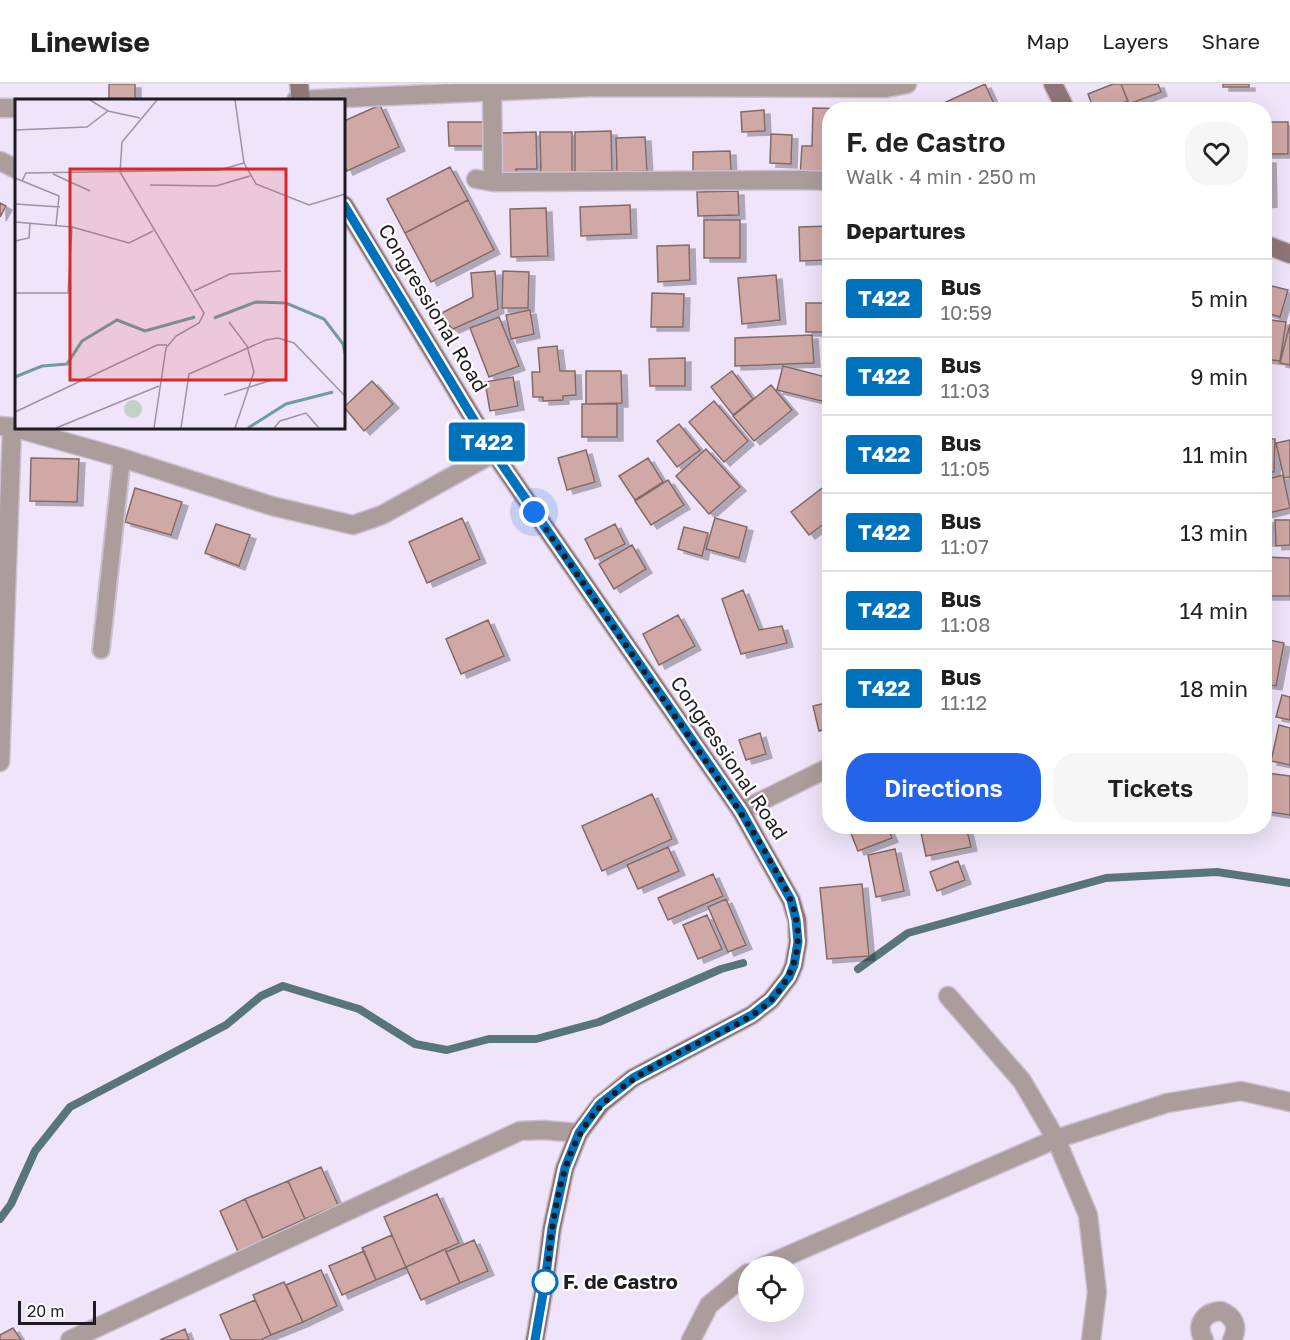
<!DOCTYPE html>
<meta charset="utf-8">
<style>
:root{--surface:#fff;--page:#f6f6f6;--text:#202124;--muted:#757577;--line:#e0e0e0;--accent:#2563eb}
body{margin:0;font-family:"Golos Text",sans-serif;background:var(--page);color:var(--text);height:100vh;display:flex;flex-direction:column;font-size:22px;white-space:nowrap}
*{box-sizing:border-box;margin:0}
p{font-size:20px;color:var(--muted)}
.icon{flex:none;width:33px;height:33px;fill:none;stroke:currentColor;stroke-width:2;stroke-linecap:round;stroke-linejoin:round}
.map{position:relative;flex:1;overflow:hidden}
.drawer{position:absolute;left:822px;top:18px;width:450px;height:732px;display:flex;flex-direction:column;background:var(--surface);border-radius:24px;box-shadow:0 6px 24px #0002}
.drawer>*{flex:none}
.badge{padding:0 12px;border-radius:4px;font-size:21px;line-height:39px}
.tools{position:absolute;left:738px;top:1172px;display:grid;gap:12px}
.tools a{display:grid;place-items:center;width:66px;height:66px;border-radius:50%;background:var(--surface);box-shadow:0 6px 24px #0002;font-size:30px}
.scale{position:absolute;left:18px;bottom:15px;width:78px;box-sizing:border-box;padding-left:6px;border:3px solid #1f1b22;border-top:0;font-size:16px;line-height:21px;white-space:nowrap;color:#1f1b22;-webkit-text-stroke:4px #fff;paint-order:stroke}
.you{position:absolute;width:30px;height:30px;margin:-15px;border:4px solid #fff;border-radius:50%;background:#1a73e8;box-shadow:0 0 0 9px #1a73e833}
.map>.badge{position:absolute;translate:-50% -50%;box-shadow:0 0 0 3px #fff}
h2{padding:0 24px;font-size:22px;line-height:54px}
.round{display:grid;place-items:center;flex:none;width:63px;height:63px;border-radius:24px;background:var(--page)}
.overview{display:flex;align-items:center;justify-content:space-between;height:102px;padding:0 24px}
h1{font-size:28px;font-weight:600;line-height:45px}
.button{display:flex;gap:12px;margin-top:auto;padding:12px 24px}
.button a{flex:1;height:69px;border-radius:24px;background:var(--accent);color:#fff;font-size:24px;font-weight:600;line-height:69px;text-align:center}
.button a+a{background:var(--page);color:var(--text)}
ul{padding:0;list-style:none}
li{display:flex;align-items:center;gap:18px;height:78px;padding:0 24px;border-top:2px solid var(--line)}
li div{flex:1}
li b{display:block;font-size:22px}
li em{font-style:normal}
li .badge{min-width:66px;font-weight:700;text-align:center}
header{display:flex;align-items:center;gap:36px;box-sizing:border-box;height:84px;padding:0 30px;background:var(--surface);border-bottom:2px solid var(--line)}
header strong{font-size:28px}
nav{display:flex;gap:33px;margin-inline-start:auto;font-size:21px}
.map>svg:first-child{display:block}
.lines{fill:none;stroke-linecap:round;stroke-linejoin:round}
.stream{stroke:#59757c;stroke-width:8}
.building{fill:#d0a8a5;stroke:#836b69;stroke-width:1.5;filter:url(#shadow)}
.lane-casing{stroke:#cac0d2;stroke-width:20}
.street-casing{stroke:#cac0d2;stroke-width:21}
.secondary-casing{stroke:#cac0d2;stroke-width:21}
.lane{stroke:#ad9c9c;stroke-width:16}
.street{stroke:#ad9c9c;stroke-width:18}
.secondary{stroke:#907678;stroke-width:18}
.line-casing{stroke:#fff;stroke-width:14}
.line{stroke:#0072bc;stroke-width:9}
.walk{stroke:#1f1b22;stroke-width:6;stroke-dasharray:0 10.8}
.stop-dot{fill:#fff;stroke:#0072bc;stroke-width:3}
.labels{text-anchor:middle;stroke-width:4.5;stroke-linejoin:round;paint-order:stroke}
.street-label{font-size:20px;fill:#1f1b22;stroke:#fff}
.stop-label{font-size:20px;font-weight:bold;fill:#1f1b22;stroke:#fff;text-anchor:start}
.inset-river{fill:none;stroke:#729ca2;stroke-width:3}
.inset-road{fill:none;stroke:#9c94a3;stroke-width:1.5}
.view{fill:#d62828;fill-opacity:0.15;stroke:#d62828;stroke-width:3}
.inset-edge{fill:none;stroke:#1f1b22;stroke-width:3}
</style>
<header>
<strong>Linewise</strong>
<nav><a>Map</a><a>Layers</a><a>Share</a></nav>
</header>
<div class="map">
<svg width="1290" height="1256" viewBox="0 0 1290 1256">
<defs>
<filter id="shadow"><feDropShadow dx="6" dy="4" stdDeviation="0" flood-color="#0004"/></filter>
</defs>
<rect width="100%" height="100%" fill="#efe4f9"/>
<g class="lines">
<path class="stream" d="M 858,885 L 908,849 L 1106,794 L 1217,788 L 1290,799
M 0,1135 L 11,1120 L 35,1067 L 70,1023 L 226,941 L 261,912 L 283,902 L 359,925 L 415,960 L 447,966 L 489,955 L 536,955 L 599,938 L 721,885 L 743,879"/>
</g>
<path class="building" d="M 109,0 L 135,0 L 135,15 L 109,15 Z
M 985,0 L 997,26 L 931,25 Z
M 1113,0 L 1121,0 L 1128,17 L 1105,26 L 1094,26 L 1088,10 Z
M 1121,0 L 1158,0 L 1161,8 L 1129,20 Z
M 1223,0 L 1249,0 L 1249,3 L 1223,3 Z
M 380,21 L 399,63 L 347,87 L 344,80 L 344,37 Z
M 813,24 L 854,25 L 830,26 L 830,73 L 827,73 L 826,94 L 800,93 L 802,62 L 812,62 Z
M 764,26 L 765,47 L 742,48 L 741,28 Z
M 448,38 L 488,38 L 488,62 L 449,62 Z
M 1264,38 L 1288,38 L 1288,70 L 1264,70 Z
M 611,47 L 612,87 L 575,88 L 575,48 Z
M 536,48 L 537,85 L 516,85 L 516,94 L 498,94 L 497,49 Z
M 540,48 L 572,48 L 572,90 L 541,90 Z
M 771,50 L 792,51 L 791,80 L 770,79 Z
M 645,53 L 647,87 L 617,88 L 616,54 Z
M 730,67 L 731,87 L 693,88 L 693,68 Z
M 1264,75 L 1270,75 L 1271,119 L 1264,120 Z
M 450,83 L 468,116 L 405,149 L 387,115 Z
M 738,107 L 739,131 L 698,132 L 697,108 Z
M 468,116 L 494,166 L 431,198 L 405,149 Z
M 0,119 L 6,122 L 0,133 Z
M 630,121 L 631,150 L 581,152 L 580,123 Z
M 546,124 L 548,172 L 511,173 L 510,125 Z
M 704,136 L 740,136 L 740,174 L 704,174 Z
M 830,142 L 830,176 L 800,177 L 799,143 Z
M 689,161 L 690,196 L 658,198 L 657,162 Z
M 495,187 L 498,225 L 453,245 L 438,231 L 473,213 L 471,189 Z
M 503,187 L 529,188 L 528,224 L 502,224 Z
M 776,191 L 780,236 L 742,240 L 738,194 Z
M 1264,200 L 1288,206 L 1280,233 L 1264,228 Z
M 652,209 L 684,210 L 683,243 L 651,243 Z
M 806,219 L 830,219 L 830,248 L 806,248 Z
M 530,226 L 534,250 L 511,255 L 506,231 Z
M 499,233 L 519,282 L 489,293 L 470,244 Z
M 1264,235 L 1286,238 L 1280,277 L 1264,275 Z
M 1290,240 L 1290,281 L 1280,279 Z
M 812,251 L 814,279 L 735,282 L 735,254 Z
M 557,262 L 560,287 L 575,287 L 576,311 L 563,312 L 563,316 L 543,317 L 543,313 L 533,313 L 532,288 L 540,288 L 538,264 Z
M 685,274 L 685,302 L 650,302 L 649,275 Z
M 783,282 L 830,294 L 830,319 L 777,306 Z
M 586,287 L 621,287 L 622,319 L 586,320 Z
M 732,287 L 753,315 L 733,331 L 711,303 Z
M 513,293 L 518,322 L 490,327 L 485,298 Z
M 372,297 L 393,320 L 364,347 L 344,323 Z
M 771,301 L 792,326 L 754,357 L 733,332 Z
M 714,317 L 748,357 L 724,378 L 689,338 Z
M 582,320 L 617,320 L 617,353 L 582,353 Z
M 679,340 L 700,366 L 677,383 L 657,357 Z
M 1264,355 L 1275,355 L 1274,388 L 1264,388 Z
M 1290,356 L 1290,393 L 1284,394 L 1276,359 Z
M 706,365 L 740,403 L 709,430 L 676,392 Z
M 586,366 L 595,398 L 567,406 L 558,374 Z
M 31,374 L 79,375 L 77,418 L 30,417 Z
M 648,374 L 663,398 L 635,416 L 619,392 Z
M 1283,391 L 1290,424 L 1264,430 L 1264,396 Z
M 668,396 L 684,421 L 651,441 L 635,417 Z
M 830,398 L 830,435 L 809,451 L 791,428 Z
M 135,404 L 182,418 L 171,451 L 125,438 Z
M 462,434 L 480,475 L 427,499 L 409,458 Z
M 715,434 L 747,443 L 739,474 L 706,465 Z
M 1264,435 L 1269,435 L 1269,458 L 1264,458 Z
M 1275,436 L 1290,436 L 1290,461 L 1276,462 Z
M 216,440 L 250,451 L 239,482 L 205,469 Z
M 615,440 L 625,460 L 595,475 L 585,455 Z
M 684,443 L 708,449 L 702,472 L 678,465 Z
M 632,461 L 646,485 L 614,505 L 599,480 Z
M 1264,473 L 1290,474 L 1290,512 L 1264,512 Z
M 743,506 L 759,546 L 782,542 L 787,559 L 741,570 L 722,515 Z
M 678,531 L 695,562 L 659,581 L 643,550 Z
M 488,536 L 504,572 L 461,590 L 446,555 Z
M 1264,555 L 1284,559 L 1276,602 L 1264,600 Z
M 1282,611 L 1290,613 L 1290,636 L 1276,633 Z
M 830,618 L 830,644 L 819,647 L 813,622 Z
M 1279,641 L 1290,644 L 1290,681 L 1271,677 Z
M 760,649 L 766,670 L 746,676 L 739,656 Z
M 1267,689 L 1290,692 L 1290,731 L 1264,727 Z
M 652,710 L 672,755 L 602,787 L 582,742 Z
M 848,742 L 887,742 L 892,754 L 858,767 Z
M 928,742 L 966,742 L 971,763 L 926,772 L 920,744 Z
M 668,763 L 679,787 L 638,805 L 627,781 Z
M 895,765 L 904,807 L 876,813 L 868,771 Z
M 958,777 L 965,796 L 937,807 L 930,788 Z
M 713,790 L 723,812 L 668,836 L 658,814 Z
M 862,800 L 869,872 L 827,875 L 820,804 Z
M 726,815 L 746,861 L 728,868 L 708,823 Z
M 707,831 L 722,865 L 698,875 L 683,841 Z
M 321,1083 L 338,1121 L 305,1135 L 288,1097 Z
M 288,1097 L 305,1135 L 263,1154 L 245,1115 Z
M 437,1110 L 459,1159 L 406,1183 L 384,1133 Z
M 245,1115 L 266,1161 L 240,1172 L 220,1127 Z
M 392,1151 L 406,1183 L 376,1196 L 362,1164 Z
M 474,1156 L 488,1187 L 460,1199 L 446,1168 Z
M 445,1165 L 460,1199 L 421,1216 L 406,1183 Z
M 364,1167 L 376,1196 L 342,1211 L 329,1182 Z
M 321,1186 L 337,1222 L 303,1238 L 286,1201 Z
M 284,1198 L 303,1238 L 271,1251 L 253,1211 Z
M 255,1216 L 271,1251 L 261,1256 L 231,1256 L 220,1231 Z
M 13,1244 L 21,1256 L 0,1256 L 0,1251 Z
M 185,1245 L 189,1256 L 160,1256 Z"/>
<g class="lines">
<g class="lane-casing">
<path id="lane" d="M 101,566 L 122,374"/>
</g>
<g class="street-casing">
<path id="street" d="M 492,8 L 493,98
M 296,16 L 594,3 L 886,4 L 907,0
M 0,24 L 16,24
M 0,77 L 16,85
M 476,95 L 493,98 L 802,96 L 830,97
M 0,342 L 12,343 L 122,374 L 272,422 L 353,441 L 382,431 L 494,369
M 0,678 L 12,343
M 741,727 L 830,683
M 948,912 L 1022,997 L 1056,1055 L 1088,1131 L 1097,1208 L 1091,1256
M 764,1182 L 1056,1055 L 1167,1019 L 1241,1007 L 1290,1018
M 70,1256 L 520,1047 L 543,1046 L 579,1049
M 691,1256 L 709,1221 L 748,1189
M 1204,1256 C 1195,1241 1204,1228 1221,1227 C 1234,1232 1239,1243 1232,1256"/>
</g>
<g class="secondary-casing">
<path id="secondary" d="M 299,0 L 301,16
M 1053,0 L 1066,26
M 344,121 L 494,369 L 741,727 L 791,816 L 797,836 L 798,858 L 794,881 L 789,893 L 771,916 L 752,931 L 633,994 L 601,1020 L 579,1049 L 565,1084 L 552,1144 L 545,1198 L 535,1256
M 1264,160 L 1290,170"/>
</g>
<use href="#lane" class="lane"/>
<use href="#street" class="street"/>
<use href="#secondary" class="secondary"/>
</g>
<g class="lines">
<g class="line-casing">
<path id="line" d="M 344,121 L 494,369 L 741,727 L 791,816 L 796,836 L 798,858 L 794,881 L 789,893 L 771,916 L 752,931 L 633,994 L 600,1020 L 579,1049 L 565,1084 L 552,1144 L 545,1198 L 535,1256"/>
</g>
<use href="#line" class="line"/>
<path class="walk" d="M 534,428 C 584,500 633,572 683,644 C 712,687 742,728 768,773 C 779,793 792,812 796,835 C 802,864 793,893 772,915 C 750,938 709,953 680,968 C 592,1014 567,1046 552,1146 C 549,1163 549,1183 545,1198"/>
</g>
<circle class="stop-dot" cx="545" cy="1198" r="12"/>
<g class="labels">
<g class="street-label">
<text transform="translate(433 224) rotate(59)" y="7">Congressional Road</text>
<text transform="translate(729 674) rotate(56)" y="7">Congressional Road</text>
</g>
<g class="stop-label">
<text x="563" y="1205">F. de Castro</text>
</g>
</g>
<g transform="translate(15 15)">
<rect width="330" height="330" fill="#efe4f9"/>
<path d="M109 310a9 9 0 1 1 18 0a9 9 0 1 1-18 0Z" fill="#bed3c6"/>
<path class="inset-river" d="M 199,219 L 241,203 L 271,204 L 309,220 L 328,245 L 330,254M 0,278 L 27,267 L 52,265 L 67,242 L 102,221 L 130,232 L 180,218M 233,329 L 271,305 L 318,293"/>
<path class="inset-road" d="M 75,1 L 93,12 L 125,19M 220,1 L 229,64 L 241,85 L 294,106 L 330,95M 0,31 L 72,28 L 93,12M 38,75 L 75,92M 0,79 L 44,97 L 41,126M 7,82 L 11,74 L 204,71 L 229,64M 135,86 L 201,87 L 235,77M 0,105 L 45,108M 0,123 L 57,128 L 114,144 L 138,132M 0,142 L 14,139 L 15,124M 179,192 L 215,175 L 266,172M 0,194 L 53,194 L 57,128M 214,223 L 232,247 L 239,273 L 220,329M 209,296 L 257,281M 0,313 L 142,246 L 152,246M 41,329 L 144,287M 139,329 L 151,249 L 161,237 L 184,224 L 189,214 L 105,73 L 107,43 L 142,1M 166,329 L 174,275 L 251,241 L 263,239 L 279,244 L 330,297M 259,329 L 265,322 L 291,314 L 304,329"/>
<path class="view" d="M 55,70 L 271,70 L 271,281 L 55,281 Z"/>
<rect width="330" height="330" class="inset-edge"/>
</g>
</svg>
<div class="tools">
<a><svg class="icon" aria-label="locate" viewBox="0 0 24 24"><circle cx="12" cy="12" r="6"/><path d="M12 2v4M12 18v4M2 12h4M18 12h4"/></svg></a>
</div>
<div class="scale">20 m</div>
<div class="you" style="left:534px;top:428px"></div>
<b class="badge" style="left:487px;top:358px;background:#0072bc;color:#fff">T422</b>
<section class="drawer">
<div class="overview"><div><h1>F. de Castro</h1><p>Walk · 4 min · 250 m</p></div><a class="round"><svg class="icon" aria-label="heart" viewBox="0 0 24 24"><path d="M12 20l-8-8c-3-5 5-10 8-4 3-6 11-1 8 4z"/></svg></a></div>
<h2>Departures</h2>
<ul>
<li><span class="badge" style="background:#0072bc;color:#fff">T422</span><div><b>Bus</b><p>10:59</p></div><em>5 min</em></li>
<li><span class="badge" style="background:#0072bc;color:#fff">T422</span><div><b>Bus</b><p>11:03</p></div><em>9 min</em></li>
<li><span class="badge" style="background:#0072bc;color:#fff">T422</span><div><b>Bus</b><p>11:05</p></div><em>11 min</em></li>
<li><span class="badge" style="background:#0072bc;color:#fff">T422</span><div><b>Bus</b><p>11:07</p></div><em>13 min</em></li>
<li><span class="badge" style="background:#0072bc;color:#fff">T422</span><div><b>Bus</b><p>11:08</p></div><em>14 min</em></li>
<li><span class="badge" style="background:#0072bc;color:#fff">T422</span><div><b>Bus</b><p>11:12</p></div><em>18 min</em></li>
</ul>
<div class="button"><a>Directions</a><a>Tickets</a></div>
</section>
</div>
